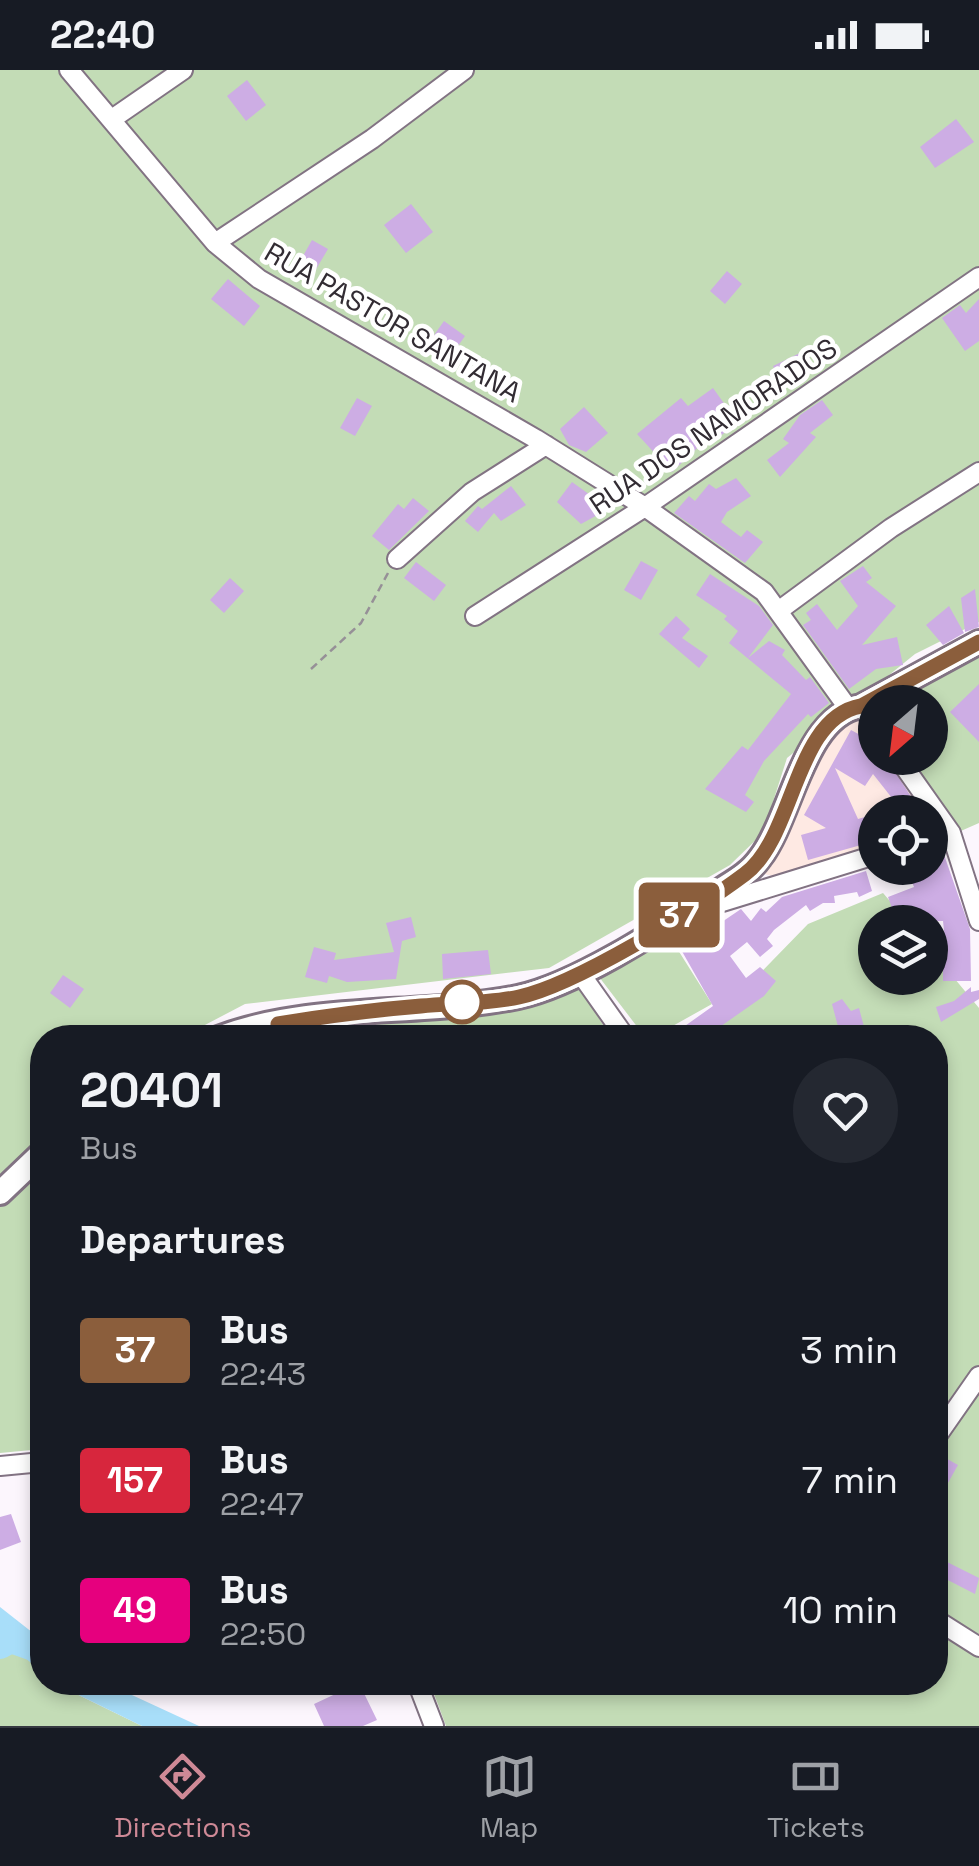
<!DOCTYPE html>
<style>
:root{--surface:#171b24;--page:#242831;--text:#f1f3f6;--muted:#9ea1a6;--line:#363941;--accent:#ce8996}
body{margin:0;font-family:"Space Grotesk",sans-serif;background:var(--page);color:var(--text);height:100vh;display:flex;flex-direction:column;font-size:38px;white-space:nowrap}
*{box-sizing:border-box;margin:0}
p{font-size:32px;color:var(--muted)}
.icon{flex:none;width:55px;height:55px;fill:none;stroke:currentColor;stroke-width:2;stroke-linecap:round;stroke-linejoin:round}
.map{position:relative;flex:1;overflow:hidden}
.panel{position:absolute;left:30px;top:955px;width:918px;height:670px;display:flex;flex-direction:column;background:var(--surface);border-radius:40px;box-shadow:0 5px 15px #0003}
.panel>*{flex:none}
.badge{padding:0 20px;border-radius:8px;font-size:35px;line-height:65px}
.needle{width:65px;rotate:208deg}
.tools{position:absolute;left:858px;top:615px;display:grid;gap:20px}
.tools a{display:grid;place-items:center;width:90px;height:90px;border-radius:50%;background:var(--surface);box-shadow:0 5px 15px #0003;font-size:50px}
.map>.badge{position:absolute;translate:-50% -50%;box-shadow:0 0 0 5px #fff}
h2{padding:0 50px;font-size:38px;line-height:90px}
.round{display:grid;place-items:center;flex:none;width:105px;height:105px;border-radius:52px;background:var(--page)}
.head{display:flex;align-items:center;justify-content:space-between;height:170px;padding:0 50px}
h1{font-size:48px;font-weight:600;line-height:75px}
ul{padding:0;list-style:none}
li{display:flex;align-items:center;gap:30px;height:130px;padding:0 50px}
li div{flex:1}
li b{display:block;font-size:38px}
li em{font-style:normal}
li .badge{min-width:110px;font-weight:700;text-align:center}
.status{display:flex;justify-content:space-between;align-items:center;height:70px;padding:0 50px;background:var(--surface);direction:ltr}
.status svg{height:28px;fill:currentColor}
.menu{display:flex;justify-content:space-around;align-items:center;height:140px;border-top:2px solid var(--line);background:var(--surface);font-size:28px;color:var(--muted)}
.menu a{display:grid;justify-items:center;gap:5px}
.menu .on{color:var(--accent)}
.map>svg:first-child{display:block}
.education{fill:#fee9e3}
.green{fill:#c3dcb6}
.water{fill:#a8def9}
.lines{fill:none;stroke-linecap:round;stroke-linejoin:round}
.river{stroke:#a8def9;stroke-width:28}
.building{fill:#cdade4}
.minor-casing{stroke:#827383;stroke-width:22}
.tertiary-casing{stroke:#827383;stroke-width:28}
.path{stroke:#969097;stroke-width:2.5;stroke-dasharray:8 5;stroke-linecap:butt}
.minor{stroke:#fff;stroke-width:18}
.tertiary{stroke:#fff;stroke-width:22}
.line-casing{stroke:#fff;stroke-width:22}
.line{stroke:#8b5e3c;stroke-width:15}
.stop-dot{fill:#fff;stroke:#8b5e3c;stroke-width:5}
.labels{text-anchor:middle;stroke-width:9;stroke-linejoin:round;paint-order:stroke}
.street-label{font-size:28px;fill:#322c33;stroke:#fff}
</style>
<div class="status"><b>22:40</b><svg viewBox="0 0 49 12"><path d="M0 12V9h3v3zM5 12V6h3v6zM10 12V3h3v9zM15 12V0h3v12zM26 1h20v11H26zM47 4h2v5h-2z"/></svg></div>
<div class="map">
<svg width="979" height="1656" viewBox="0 0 979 1656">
<rect width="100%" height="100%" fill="#fcf6fd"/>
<path class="education" d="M 864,643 L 875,659 L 875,688 L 895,688 L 946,761 L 930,765 L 930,742 L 875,742 L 875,781 L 779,808 L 754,801 L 829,670 Z"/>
<path class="green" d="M 0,0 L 979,0 L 979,552 L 915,584 L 787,688 L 763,763 L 730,795 L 549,898 L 245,934 L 182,967 L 42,968 L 42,1068 L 0,1106 Z
M 979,586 L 979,753 L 954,764 L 903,688 L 930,688 L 930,632 L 882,632 Z
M 883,823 L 908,852 L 875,852 L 875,908 L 930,908 L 930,879 L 979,938 L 979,1656 L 446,1656 L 430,1613 L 935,1612 L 935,968 L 698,967 L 808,854 Z
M 666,861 L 712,934 L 653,967 L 645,967 L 593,899 Z
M 578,916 L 611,967 L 250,968 L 517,937 L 543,932 Z
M 42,1099 L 42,1379 L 0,1383 L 0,1136 Z
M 0,1564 L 42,1602 L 42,1612 L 54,1613 L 142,1656 L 0,1656 Z"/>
<path class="water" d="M 0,1537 L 42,1570 L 42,1602 L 0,1567 Z
M 54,1613 L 106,1613 L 199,1656 L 142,1656 Z"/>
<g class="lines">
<path class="river" d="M 0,1575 L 11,1569 L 42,1580"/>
</g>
<path class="building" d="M 247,10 L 266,35 L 246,51 L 227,26 Z
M 956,49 L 974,72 L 935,98 L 920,77 Z
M 411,134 L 433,162 L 406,183 L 384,155 Z
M 312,170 L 328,179 L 309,211 L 294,202 Z
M 727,201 L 742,214 L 725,234 L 710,221 Z
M 228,209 L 260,236 L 244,256 L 211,229 Z
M 979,229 L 979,271 L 965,281 L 942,248 L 960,235 L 966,243 Z
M 444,251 L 465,266 L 453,283 L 432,268 Z
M 806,280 L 815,299 L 782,315 L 773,296 Z
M 713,318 L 738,353 L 716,369 L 712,364 L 672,402 L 637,364 L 681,328 L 688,336 Z
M 357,328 L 372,336 L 355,366 L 340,358 Z
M 822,330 L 833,345 L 810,363 L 816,367 L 780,407 L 767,390 L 789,373 L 783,369 L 800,345 Z
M 584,337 L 608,363 L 586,382 L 569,375 L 560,359 Z
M 736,408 L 751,426 L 727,442 L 721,452 L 741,467 L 747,460 L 763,472 L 745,493 L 674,443 L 689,426 L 695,431 L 709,414 L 716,419 Z
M 572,412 L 593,427 L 598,422 L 614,436 L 581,454 L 557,432 Z
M 511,416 L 526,435 L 501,451 L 494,443 L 478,462 L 465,451 L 478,436 L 482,439 Z
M 413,428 L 429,441 L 389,480 L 372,466 L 398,434 L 404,439 Z
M 641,491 L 658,500 L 641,530 L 624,520 Z
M 416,492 L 446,515 L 434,531 L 404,508 Z
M 863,496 L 872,508 L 866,512 L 896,536 L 862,575 L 897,567 L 903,595 L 876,599 L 849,619 L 803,555 L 811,550 L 806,543 L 817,534 L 837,560 L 858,536 L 840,511 Z
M 710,504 L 759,536 L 773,555 L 748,588 L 769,571 L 785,580 L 782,585 L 806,610 L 810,607 L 829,633 L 811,647 L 808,644 L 764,691 L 745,725 L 754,732 L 746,742 L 705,719 L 742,676 L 748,680 L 791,624 L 729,573 L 738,561 L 724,549 L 727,546 L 696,525 Z
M 230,508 L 244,521 L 224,543 L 210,530 Z
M 975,519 L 979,557 L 965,562 L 961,528 Z
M 949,536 L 964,563 L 943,575 L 926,555 Z
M 676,546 L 690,559 L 682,568 L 708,586 L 699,598 L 659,564 Z
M 979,614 L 979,672 L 950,642 Z
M 851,660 L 875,673 L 875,688 L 886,688 L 921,742 L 903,742 L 873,704 L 865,716 L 835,698 L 858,749 L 875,744 L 875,771 L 808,790 L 801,765 L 826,758 L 804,745 Z
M 942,779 L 970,859 L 971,911 L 943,911 L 943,889 L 947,889 L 943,851 L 897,852 L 888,827 L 914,817 L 906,798 L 930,798 L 930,781 Z
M 866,801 L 872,821 L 859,827 L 857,822 L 834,826 L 835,833 L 823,833 L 810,841 L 806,835 L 774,860 L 767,869 L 773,876 L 760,887 L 747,872 L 730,886 L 746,908 L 760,897 L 776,911 L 764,926 L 704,968 L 668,968 L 713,936 L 675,869 L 686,861 L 688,865 L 703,850 L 713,858 L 741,839 L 751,851 L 761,838 L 766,842 L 782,827 Z
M 411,847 L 416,867 L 402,871 L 396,909 L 347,912 L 329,906 L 327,913 L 305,907 L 314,877 L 336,883 L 334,890 L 394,882 L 386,853 Z
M 488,880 L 491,904 L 443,909 L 442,884 Z
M 63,905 L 84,919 L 70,938 L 50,923 Z
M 971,917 L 971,922 L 979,920 L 979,929 L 941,952 L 936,937 L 954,931 Z
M 842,929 L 851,941 L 859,938 L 867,968 L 857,968 L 853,961 L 840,964 L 832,934 Z
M 940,1385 L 958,1395 L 935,1436 L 935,1393 Z
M 11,1444 L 21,1472 L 0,1480 L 0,1447 Z
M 945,1491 L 979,1508 L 975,1524 L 938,1505 Z
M 359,1613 L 377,1650 L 363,1656 L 324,1656 L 314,1634 Z"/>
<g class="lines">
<g class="minor-casing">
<path id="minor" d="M 69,0 L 215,173 L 259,209 L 536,369 L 645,437 L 764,522 L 848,638
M 112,49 L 183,0
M 215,173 L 372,69 L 464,0
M 397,489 L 472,422 L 546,375
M 781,539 L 891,458 L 979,402
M 475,546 L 645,437 L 979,207
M 861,636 L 875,655
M 898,688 L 951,763 L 979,851
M 930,769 L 951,763
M 703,838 L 875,785
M 580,903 L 626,968
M 935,1369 L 979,1306
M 0,1396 L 42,1392
M 935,1549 L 979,1577
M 417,1612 L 434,1656
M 760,1614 L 761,1612"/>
</g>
<g class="tertiary-casing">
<path id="tertiary" d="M 218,968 C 314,932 420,947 518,927 C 580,914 671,852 725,817 C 738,809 751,801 760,788 C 792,747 803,646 861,636 L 979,572
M 0,1123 L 42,1083"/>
</g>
<path class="path" d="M 311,599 L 361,553 L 388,503"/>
<use href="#minor" class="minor"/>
<use href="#tertiary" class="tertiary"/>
</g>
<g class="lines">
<g class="line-casing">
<path id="line" d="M 278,954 C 326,946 372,940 421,936 C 453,933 487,934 519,927 C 575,915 697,840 745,804 C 795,767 794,648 861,636 L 979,572"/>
</g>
<use href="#line" class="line"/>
</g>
<circle class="stop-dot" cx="462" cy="932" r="20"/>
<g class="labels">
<g class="street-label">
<text transform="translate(393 252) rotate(30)" y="10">RUA PASTOR SANTANA</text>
<text transform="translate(713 356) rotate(-34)" y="10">RUA DOS NAMORADOS</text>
</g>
</g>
</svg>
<div class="tools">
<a><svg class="needle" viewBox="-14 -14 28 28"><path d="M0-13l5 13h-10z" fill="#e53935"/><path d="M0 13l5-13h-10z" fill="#9ea1a6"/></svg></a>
<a><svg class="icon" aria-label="locate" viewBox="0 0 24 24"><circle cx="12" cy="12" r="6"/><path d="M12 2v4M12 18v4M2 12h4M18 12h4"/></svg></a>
<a><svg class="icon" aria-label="layers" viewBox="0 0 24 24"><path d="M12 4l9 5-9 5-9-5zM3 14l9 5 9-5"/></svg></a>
</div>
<b class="badge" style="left:679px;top:845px;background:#8b5e3c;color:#fff">37</b>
<section class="panel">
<div class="head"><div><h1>20401</h1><p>Bus</p></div><a class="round"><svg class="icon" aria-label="heart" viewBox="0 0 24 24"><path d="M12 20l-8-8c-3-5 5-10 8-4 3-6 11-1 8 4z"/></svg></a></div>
<h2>Departures</h2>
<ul>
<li><span class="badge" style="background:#8b5e3c;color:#fff">37</span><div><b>Bus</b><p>22:43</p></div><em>3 min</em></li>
<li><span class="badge" style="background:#d7263d;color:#fff">157</span><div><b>Bus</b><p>22:47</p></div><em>7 min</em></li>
<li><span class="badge" style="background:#e6007e;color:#fff">49</span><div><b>Bus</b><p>22:50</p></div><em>10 min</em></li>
</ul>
</section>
</div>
<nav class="menu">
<a class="on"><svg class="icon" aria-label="directions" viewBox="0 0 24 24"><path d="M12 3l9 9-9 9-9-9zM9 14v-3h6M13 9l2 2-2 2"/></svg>Directions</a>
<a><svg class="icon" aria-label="map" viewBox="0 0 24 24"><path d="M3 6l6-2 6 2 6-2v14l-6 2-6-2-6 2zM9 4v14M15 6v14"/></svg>Map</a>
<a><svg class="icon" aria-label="tickets" viewBox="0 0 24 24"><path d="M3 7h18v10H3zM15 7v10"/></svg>Tickets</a>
</nav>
